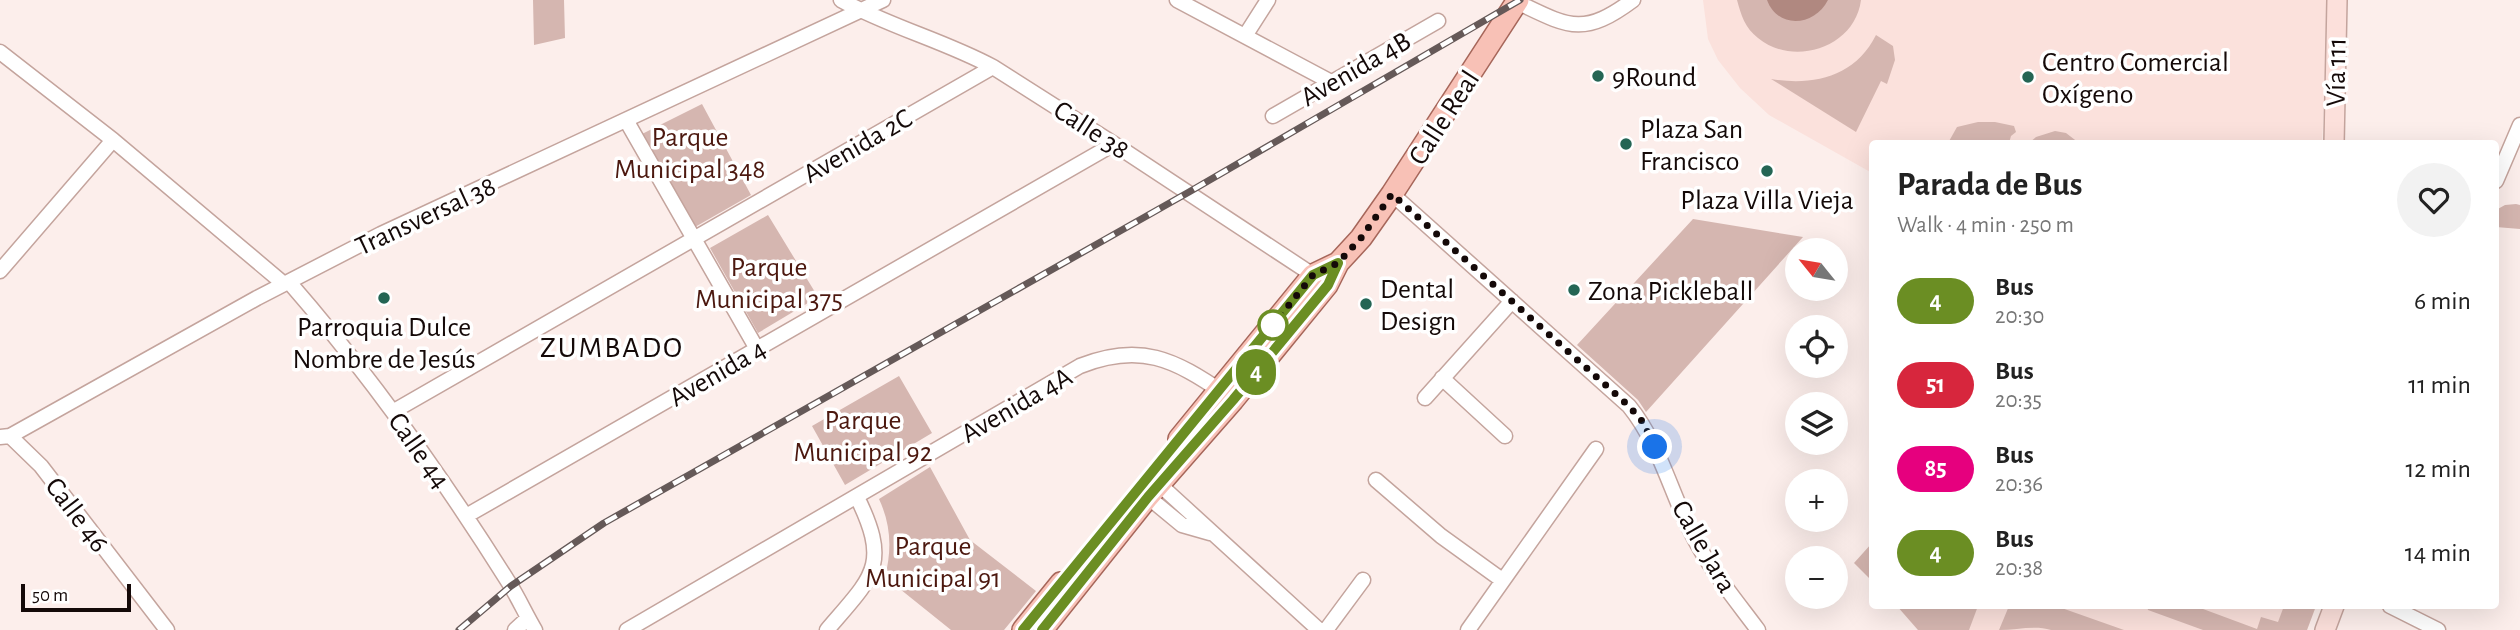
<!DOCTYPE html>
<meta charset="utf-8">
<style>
:root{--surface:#fff;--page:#f2f2f2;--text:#222;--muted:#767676}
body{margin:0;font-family:"Alegreya Sans",sans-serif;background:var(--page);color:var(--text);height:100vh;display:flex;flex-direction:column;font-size:26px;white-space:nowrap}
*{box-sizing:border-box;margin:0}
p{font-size:23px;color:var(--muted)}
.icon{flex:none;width:38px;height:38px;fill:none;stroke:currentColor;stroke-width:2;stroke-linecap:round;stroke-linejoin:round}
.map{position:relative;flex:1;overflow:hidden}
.drawer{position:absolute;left:1869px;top:140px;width:630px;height:469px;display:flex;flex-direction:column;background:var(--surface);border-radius:7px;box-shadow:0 7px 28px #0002}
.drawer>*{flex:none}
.badge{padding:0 14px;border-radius:23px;font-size:24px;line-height:46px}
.needle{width:46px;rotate:300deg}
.fabs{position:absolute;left:1785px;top:238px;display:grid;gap:14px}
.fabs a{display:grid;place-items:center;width:63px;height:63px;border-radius:50%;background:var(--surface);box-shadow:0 7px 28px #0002;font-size:35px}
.scale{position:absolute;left:21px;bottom:18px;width:110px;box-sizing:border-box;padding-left:7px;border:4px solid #140908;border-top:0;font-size:19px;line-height:24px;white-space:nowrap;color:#140908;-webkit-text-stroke:5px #fff;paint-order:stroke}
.you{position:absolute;width:35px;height:35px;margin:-18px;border:5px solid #fff;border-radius:50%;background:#1a73e8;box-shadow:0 0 0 10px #1a73e833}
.map>.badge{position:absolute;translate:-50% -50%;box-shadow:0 0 0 4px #fff}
.round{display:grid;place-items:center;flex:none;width:74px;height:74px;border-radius:37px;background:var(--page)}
.overview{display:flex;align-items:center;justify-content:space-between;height:119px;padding:0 28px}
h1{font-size:33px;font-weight:600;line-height:52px}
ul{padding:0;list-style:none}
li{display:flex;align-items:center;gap:21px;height:84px;padding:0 28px}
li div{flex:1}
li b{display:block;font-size:26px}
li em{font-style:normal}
li .badge{min-width:77px;font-weight:700;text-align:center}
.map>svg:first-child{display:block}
.built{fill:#fbe1dc}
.green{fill:#d5b6b0}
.water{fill:#b08880}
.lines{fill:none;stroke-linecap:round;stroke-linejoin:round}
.minor-casing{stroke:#c4a49d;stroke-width:17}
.secondary-casing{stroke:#c4a49d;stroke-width:22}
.primary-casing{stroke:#a6665a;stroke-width:24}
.minor{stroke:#fff;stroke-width:14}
.secondary{stroke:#fce0db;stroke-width:19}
.primary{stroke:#f8c1b6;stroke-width:21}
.rail-casing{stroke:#655958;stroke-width:7}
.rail{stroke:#fff;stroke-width:4.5;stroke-dasharray:13;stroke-linecap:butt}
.line-casing{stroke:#fff;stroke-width:16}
.line{stroke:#6b8e23;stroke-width:10}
.walk{stroke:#140908;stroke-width:7;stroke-dasharray:0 12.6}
.poi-dot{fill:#246554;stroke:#fff;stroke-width:2.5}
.stop-dot{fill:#fff;stroke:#6b8e23;stroke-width:3.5}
.labels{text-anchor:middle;stroke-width:7;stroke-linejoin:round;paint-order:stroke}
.poi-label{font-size:28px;fill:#140908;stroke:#fff;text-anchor:start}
.street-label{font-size:28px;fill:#140908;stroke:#fff}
.park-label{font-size:28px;fill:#4c180f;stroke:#fff}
.neighbourhood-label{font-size:30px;letter-spacing:2px;fill:#140908;stroke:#fff}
</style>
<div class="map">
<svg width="2520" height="630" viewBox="0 0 2520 630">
<rect width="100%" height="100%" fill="#fceeeb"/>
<path class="built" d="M 1703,0 L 2329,0 L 2322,143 L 1872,144 L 1872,173 L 1769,115 L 1740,88 L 1718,60 L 1708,39 Z
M 1897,606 L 2316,606 L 2307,630 L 1918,630 Z"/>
<path class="green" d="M 533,0 L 564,0 L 565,38 L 534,45 Z
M 1737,0 L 1861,0 C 1855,48 1793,67 1758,38 C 1745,28 1741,15 1737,0 Z
M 1876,35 L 1893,46 L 1895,60 L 1887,84 L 1881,81 L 1856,132 L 1771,79 C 1813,86 1855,77 1876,35 Z
M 702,104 L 751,195 L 695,227 L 642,134 Z
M 1978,122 L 1995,122 L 2014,126 L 2016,132 L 2011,136 L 2009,143 L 1948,143 L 1957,127 Z
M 2055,131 L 2066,133 L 2079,143 L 2029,143 L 2036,137 Z
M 2516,204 L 2520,205 L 2520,229 L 2496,227 L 2496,210 L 2505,205 Z
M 768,215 L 818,297 L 758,333 L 710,248 Z
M 1693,219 L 1803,237 L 1646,412 L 1638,400 L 1577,345 Z
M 899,376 L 932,433 L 845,485 L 812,426 Z
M 930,467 L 970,540 L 1036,591 L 1004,630 L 951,630 L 885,577 C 892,549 891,525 879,499 Z
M 1872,543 L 1872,581 L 1854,563 Z
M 1897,606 L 1978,606 L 1969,630 L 1918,630 Z
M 2009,606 L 2056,606 L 2124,630 L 2051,630 C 2035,625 2017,630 1999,630 Z
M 2147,606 L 2195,606 L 2257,629 L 2261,617 L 2278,622 L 2284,606 L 2316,606 L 2307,630 L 2203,630 L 2148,610 Z"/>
<path class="water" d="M 1767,0 L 1828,0 C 1815,26 1778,30 1767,0 Z"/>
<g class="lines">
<g class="minor-casing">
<path id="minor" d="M 841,0 C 890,27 945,41 993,67 L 1114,144 L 1319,279
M 1177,0 L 1331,82
M 1517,2 C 1569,27 1583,37 1633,0
M 1245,36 L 1268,0
M 0,52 L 113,140 L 284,284
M 1273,116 L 1438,21
M 626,120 L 757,349
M 2496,181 L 2520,125
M 1392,194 L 1629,406 C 1659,443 1670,490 1691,532 C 1708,567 1735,599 1758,630
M 0,271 L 113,140
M 289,282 C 371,376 443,478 509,583 C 519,599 526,615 535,630
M 1442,378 L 1505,436
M 1425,398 L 1512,301
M 394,411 L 993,67
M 10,436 L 41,466 L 167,630
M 0,437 L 10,436 L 257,298 L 381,234 L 883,0
M 1376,480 L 1441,536 L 1502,580
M 1159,484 L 1319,630
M 1148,497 L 1182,525 L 1210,533
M 466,516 L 1114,144
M 2390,606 L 2438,630
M 515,630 L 528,618
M 627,630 L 1080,366 C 1140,342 1174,359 1225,394
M 827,630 C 872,577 891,566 857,497
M 1326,630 L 1363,580
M 1468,630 L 1596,449"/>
</g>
<g class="secondary-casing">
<path id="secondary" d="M 2334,144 L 2337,0
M 2325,630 L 2334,606"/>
</g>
<g class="primary-casing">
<path id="primary" d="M 1179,439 L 1313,275 L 1338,263
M 1023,630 L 1061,583
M 1042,630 L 1148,497 L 1233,400 L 1327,285 L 1338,263 L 1361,238 L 1392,194 L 1518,0"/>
</g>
<use href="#minor" class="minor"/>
<use href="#secondary" class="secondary"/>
<use href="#primary" class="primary"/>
<g class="rail-casing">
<path id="rail" d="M 459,630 L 511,586 L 604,523 L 1189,192 L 1520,0"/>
</g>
<use href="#rail" class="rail"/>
</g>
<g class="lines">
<g class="line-casing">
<path id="line" d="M 1023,630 L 1313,275 L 1338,263 L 1328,285 L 1233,400 L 1148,497 L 1042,630"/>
</g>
<use href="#line" class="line"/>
<path class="walk" d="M 1273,325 L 1313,275 L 1338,263 L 1361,238 L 1392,194 L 1629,406 L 1642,421 L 1655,447"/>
</g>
<g class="poi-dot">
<circle cx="1598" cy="76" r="7"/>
<circle cx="2028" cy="77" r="7"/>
<circle cx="1626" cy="144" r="7"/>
<circle cx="1767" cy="171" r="7"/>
<circle cx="1574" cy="290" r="7"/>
<circle cx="384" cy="298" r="7"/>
<circle cx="1366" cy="304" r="7"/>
</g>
<circle class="stop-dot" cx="1273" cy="325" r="14"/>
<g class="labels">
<g class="poi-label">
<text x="2042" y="71">Centro Comercial<tspan x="2042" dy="32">Oxígeno</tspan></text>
<text x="1612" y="86">9Round</text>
<text x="1640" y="138">Plaza San<tspan x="1640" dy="32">Francisco</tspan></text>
<text x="1767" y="209" text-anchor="middle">Plaza Villa Vieja</text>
<text x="1380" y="298">Dental<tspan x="1380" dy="32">Design</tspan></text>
<text x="1588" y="300">Zona Pickleball</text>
<text x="384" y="336" text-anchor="middle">Parroquia Dulce<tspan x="384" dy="32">Nombre de Jesús</tspan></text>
</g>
<g class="street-label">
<text transform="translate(1355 68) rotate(-30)" y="10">Avenida 4B</text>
<text transform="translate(2335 72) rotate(-89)" y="10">Vía 111</text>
<text transform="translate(1443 117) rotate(-57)" y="10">Calle Real</text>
<text transform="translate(1092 129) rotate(33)" y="10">Calle 38</text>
<text transform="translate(857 145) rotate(-30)" y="10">Avenida 2C</text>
<text transform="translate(425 215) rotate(-25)" y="10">Transversal 38</text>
<text transform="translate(717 372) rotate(-30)" y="10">Avenida 4</text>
<text transform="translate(1016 404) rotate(-30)" y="10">Avenida 4A</text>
<text transform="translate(420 450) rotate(55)" y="10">Calle 44</text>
<text transform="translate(78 514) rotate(53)" y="10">Calle 46</text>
<text transform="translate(1705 546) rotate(60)" y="10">Calle Jara</text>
</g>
<g class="park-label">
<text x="690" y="146">Parque<tspan x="690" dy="32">Municipal 348</tspan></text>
<text x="769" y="276">Parque<tspan x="769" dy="32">Municipal 375</tspan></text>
<text x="863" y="429">Parque<tspan x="863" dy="32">Municipal 92</tspan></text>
<text x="933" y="555">Parque<tspan x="933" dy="32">Municipal 91</tspan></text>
</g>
<g class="neighbourhood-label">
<text x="612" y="357">ZUMBADO</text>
</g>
</g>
</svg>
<div class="fabs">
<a><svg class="needle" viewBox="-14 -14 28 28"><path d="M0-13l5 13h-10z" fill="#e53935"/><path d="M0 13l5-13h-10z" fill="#767676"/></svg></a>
<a><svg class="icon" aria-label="locate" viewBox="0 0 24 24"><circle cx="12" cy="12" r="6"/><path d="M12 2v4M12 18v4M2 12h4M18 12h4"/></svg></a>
<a><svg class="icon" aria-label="layers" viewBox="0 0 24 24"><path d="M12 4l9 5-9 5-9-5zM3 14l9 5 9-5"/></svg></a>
<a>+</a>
<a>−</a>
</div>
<div class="scale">50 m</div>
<div class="you" style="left:1655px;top:447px"></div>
<b class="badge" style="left:1256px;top:372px;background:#6b8e23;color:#fff">4</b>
<section class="drawer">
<div class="overview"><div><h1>Parada de Bus</h1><p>Walk · 4 min · 250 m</p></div><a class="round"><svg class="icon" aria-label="heart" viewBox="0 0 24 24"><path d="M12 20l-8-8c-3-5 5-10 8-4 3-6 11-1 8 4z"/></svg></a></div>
<ul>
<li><span class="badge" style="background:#6b8e23;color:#fff">4</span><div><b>Bus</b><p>20:30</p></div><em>6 min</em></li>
<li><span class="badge" style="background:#d7263d;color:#fff">51</span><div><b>Bus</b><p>20:35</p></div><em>11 min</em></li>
<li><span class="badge" style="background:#e6007e;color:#fff">85</span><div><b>Bus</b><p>20:36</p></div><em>12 min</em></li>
<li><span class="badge" style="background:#6b8e23;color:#fff">4</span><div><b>Bus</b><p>20:38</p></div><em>14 min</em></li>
</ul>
</section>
</div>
